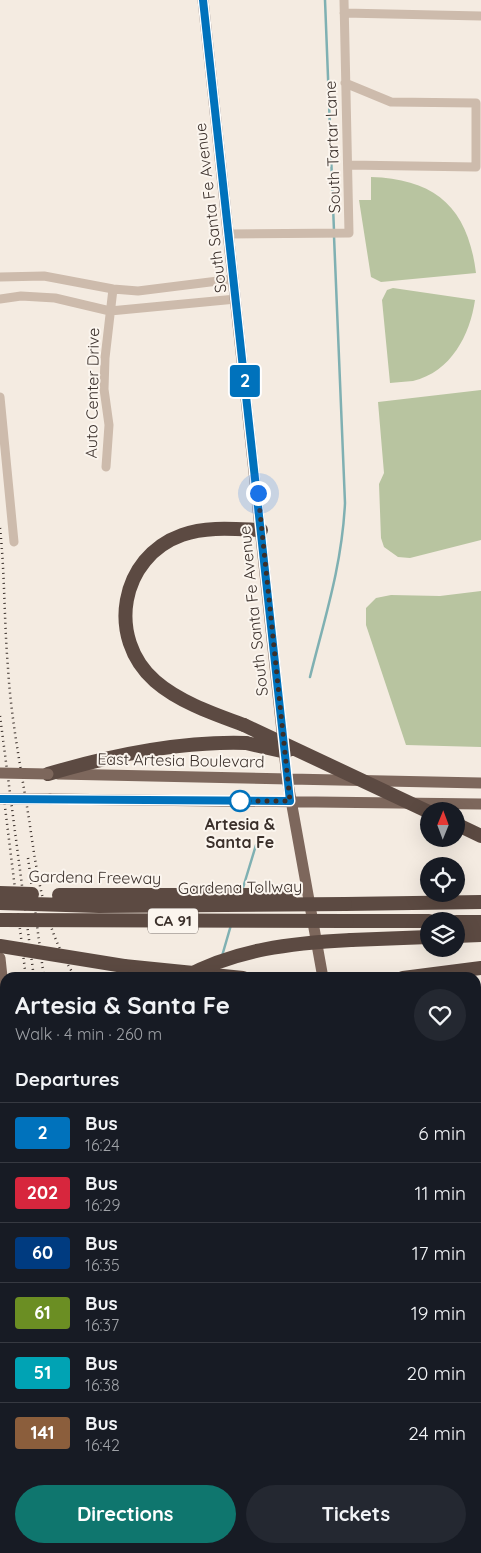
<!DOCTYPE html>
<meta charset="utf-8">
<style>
:root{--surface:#171b24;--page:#242831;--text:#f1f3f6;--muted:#9ea1a6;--line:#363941;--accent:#0f766e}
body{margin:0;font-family:Quicksand,sans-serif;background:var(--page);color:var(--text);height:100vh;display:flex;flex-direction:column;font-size:19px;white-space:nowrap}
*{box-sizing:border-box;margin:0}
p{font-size:16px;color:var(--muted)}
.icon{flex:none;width:28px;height:28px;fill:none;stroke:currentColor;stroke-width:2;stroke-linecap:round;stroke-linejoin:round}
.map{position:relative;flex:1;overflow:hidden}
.drawer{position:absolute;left:0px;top:972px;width:481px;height:581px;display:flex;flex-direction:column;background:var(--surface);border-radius:15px 15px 0 0;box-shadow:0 5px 20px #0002}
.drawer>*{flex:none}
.badge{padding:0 10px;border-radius:4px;font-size:18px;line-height:32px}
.needle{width:32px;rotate:1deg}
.fabs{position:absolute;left:420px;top:802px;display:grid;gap:10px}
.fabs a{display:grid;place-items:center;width:45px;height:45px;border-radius:50%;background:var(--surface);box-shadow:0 5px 20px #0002;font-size:25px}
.you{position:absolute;width:25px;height:25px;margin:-12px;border:4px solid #fff;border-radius:50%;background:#1a73e8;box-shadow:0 0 0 8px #1a73e833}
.map>.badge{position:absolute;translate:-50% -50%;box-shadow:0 0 0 2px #fff}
h2{padding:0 15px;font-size:19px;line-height:45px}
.round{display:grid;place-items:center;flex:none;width:52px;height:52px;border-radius:26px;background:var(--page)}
.headline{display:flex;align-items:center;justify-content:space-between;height:85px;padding:0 15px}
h1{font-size:24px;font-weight:800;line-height:38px}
.action{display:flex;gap:10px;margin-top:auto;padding:10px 15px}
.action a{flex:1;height:58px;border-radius:30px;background:var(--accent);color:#fff;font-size:20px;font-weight:800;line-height:58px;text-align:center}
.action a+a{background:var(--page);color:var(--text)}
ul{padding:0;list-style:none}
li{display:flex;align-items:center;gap:15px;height:60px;padding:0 15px;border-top:1px solid var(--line)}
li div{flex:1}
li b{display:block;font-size:19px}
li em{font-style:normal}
li .badge{min-width:55px;font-weight:700;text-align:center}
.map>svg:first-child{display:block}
.green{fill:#b8c4a0}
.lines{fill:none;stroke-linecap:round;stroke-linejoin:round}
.stream{stroke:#7fb0b2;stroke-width:2.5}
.river{stroke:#7fb0b2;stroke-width:16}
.minor{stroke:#cdbbac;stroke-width:9}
.major{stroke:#7d675c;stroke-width:11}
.highway{stroke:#5c4a42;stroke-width:14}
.rail{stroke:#3b302b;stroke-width:2.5;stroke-dasharray:1 4;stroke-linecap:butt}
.major-bridge{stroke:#7d675c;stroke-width:11}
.highway-bridge{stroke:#5c4a42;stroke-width:14}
.line-casing{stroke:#fff;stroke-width:11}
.line{stroke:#0072bc;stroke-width:8}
.walk{stroke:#3b302b;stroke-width:5;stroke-dasharray:0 9}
.stop-dot{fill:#fff;stroke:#0072bc;stroke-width:2.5}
.labels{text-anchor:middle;stroke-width:4;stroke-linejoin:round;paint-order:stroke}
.shield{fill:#fbf5ee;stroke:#756b66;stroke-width:1}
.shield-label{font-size:15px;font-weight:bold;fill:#3b302b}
.street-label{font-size:16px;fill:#3b302b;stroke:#fbf5ee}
.stop-label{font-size:16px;font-weight:bold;fill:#3b302b;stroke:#fbf5ee}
</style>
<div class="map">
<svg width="481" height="1553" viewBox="0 0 481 1553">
<rect width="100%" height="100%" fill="#f4ebe1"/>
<path class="green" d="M 371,177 C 436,179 468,208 476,273 L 381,282 L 371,277 L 359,200 L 371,200 Z
M 393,288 L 475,300 C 470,335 451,372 413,381 C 405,382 397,382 390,383 L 382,300 L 387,290 Z
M 481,390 L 481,540 L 410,558 L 398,557 L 384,547 L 381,538 L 379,484 L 384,473 L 378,402 Z
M 481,591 L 481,747 L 406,745 L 366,625 L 366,608 L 376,598 L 391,595 L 440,596 Z"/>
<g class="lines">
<path class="stream" d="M 325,0 L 334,231
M 310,677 C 325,617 342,565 345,503 L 334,236
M 242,891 L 256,845
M 222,956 L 231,925
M 0,1010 L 5,1011"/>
<path class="river" d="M 177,1549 L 177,1553"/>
<path class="minor" d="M 344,13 L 481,16
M 345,83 L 391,102 L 476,103 L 476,167 L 348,165
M 229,234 L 349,233 L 344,0
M 0,277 L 44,276 L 113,289 L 138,291 L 234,279
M 0,299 L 21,296 L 55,298 L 110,311 L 236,299
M 0,397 L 14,542
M 106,467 L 109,425 L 104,389 L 105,358 L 113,289
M 0,1272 L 4,1274 L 5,1279
M 0,1354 L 5,1354"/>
<path class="major" d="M 203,0 L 287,778 L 323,978
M 58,774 L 481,783
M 50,799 L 481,804
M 0,958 L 5,1005
M 70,1549 L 70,1553
M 88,1549 L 89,1553
M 453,1549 L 454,1553"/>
<path class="highway" d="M 244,725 C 214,714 179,702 155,681 C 106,638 120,557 182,535 C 207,526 235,529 261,530
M 48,774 C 109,756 183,741 246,743
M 456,824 L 481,836
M 345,904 L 481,902
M 347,921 L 429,921
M 456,922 L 481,922
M 456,936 L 481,935
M 351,940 L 429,937
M 124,966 L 243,978
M 403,978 L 481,968
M 0,1082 L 5,1079
M 0,1196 L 5,1191
M 0,1216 L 5,1217
M 0,1233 L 5,1233"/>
<path class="rail" d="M 0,528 C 5,575 4,621 8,668 C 11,719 21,769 29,819 C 37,874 44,930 76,978
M 0,716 L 34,978
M 4,799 L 26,978
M 28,858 L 44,978
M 476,1197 L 481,1199
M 476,1206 L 481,1208
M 113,1549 L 113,1553
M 126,1549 L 126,1553"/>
<path class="major-bridge" d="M 0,773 L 48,774
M 0,799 L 50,799"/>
<path class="highway-bridge" d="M 244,725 L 429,812
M 246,743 L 286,752
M 0,893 L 32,894
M 59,895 L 290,895
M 0,903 L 99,906 L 345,904
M 0,920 L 347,921
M 0,946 L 124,966
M 183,978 C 236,949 292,943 351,940"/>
</g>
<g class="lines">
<g class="line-casing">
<path id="line" d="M 0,799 L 290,801 L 203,0"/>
</g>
<use href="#line" class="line"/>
<path class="walk" d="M 240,801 L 290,801 L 258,493"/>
</g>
<circle class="stop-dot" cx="240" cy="801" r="10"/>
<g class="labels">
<rect class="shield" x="148" y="908.5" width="50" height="25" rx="4"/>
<g class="shield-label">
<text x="173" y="926">CA 91</text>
</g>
<g class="street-label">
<text transform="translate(332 147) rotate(-92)" y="6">South Tartar Lane</text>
<text transform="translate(210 208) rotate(-97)" y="6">South Santa Fe Avenue</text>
<text transform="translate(92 393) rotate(-89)" y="6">Auto Center Drive</text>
<text transform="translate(253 611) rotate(-96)" y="6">South Santa Fe Avenue</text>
<text transform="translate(181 760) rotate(1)" y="6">East Artesia Boulevard</text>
<text transform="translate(95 877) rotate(1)" y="6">Gardena Freeway</text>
<text transform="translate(240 887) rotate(-1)" y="6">Gardena Tollway</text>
</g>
<g class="stop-label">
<text x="240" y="830">Artesia &amp;<tspan x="240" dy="18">Santa Fe</tspan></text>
</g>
</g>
</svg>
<div class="fabs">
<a><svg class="needle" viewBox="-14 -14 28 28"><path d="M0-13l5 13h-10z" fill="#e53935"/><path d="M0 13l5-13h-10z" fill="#9ea1a6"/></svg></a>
<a><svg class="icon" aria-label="locate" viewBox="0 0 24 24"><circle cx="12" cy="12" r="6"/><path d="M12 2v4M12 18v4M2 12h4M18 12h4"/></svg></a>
<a><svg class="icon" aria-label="layers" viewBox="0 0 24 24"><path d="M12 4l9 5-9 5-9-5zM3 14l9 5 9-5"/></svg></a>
</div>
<div class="you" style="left:258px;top:493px"></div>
<b class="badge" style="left:245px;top:381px;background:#0072bc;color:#fff">2</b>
<section class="drawer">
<div class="headline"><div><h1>Artesia &amp; Santa Fe</h1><p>Walk · 4 min · 260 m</p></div><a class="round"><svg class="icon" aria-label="heart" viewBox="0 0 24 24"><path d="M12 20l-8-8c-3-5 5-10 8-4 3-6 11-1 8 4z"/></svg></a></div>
<h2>Departures</h2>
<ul>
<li><span class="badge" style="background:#0072bc;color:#fff">2</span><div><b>Bus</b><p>16:24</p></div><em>6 min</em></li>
<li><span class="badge" style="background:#d7263d;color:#fff">202</span><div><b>Bus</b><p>16:29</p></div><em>11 min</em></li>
<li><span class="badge" style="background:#003b80;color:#fff">60</span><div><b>Bus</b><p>16:35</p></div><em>17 min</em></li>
<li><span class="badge" style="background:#6b8e23;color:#fff">61</span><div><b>Bus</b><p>16:37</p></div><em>19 min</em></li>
<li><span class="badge" style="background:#00a3b4;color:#fff">51</span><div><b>Bus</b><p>16:38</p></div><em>20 min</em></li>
<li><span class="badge" style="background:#8b5e3c;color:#fff">141</span><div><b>Bus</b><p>16:42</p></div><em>24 min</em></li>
</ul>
<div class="action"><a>Directions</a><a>Tickets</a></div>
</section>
</div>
